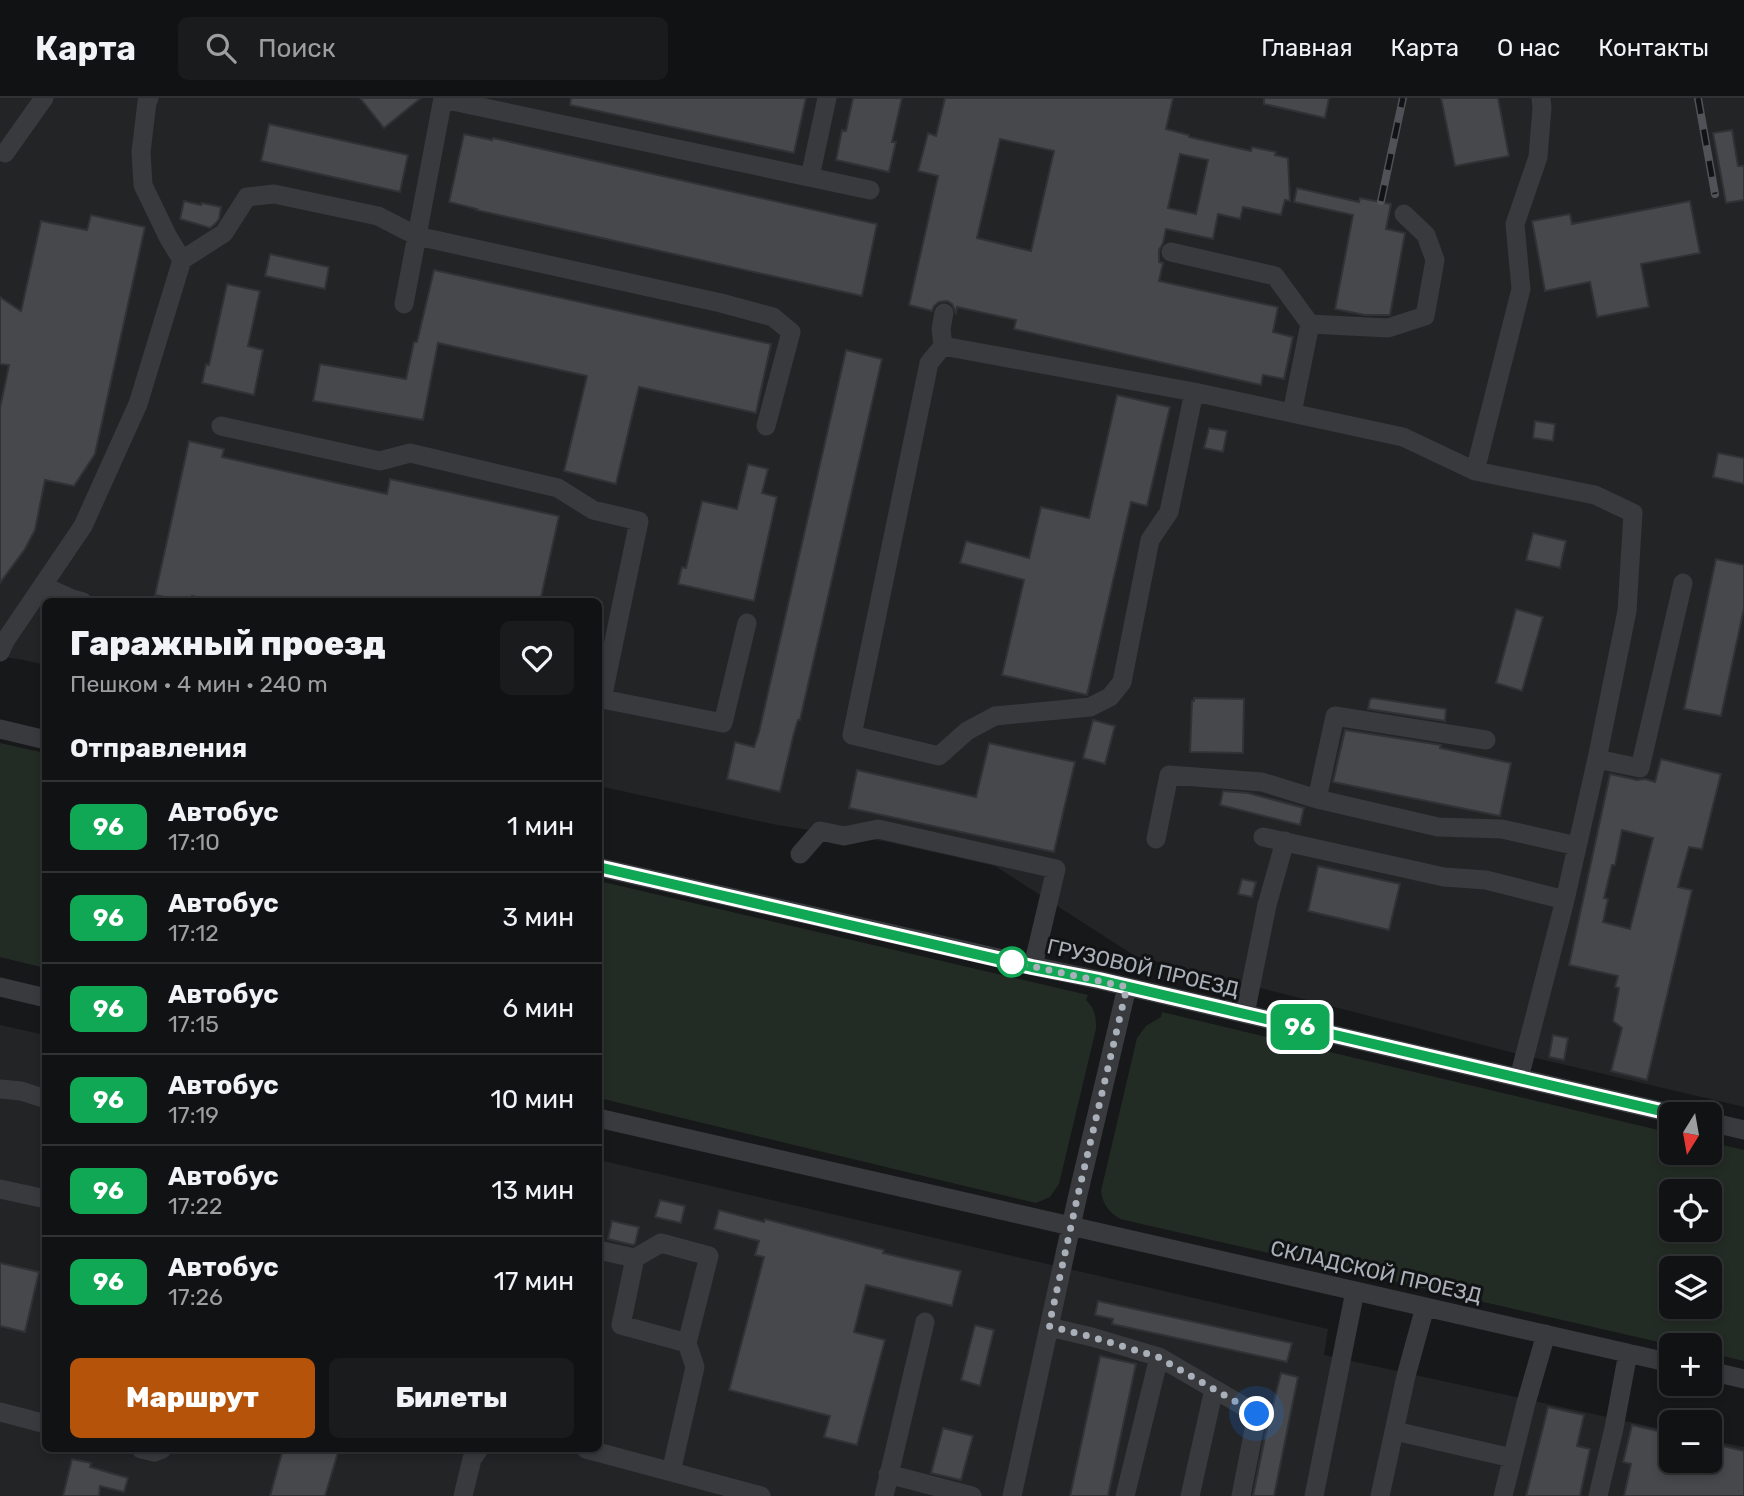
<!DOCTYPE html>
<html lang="ru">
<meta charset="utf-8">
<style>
:root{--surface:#111213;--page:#1a1b1c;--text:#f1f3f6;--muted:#9c9ea0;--line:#303233;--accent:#b45309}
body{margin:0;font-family:Rubik,sans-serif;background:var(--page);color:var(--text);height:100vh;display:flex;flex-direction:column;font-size:26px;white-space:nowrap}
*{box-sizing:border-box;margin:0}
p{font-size:23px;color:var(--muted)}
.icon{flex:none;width:38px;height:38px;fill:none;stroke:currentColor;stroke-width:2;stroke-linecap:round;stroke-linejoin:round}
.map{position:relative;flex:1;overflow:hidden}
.panel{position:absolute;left:42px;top:500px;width:560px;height:854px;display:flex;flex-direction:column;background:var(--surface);border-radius:10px;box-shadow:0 4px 10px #0003,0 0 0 2px var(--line)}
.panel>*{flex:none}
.badge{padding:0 14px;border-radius:10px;font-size:24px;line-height:46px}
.needle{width:46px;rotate:191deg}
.tools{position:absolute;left:1659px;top:1004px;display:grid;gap:14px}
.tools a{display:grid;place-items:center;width:63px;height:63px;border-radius:10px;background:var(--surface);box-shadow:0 4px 10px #0003,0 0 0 2px var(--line);font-size:35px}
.you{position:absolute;width:35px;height:35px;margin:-18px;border:5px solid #fff;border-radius:50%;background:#1a73e8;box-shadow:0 0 0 10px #1a73e833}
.map>.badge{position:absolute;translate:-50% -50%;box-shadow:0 0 0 4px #fff}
h2{padding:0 28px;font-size:26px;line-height:63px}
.round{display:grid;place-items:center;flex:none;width:74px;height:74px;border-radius:10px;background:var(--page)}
.summary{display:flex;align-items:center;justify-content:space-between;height:119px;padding:0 28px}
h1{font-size:33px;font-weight:800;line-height:52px}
.cta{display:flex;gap:14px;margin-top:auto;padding:14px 28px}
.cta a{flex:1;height:80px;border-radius:10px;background:var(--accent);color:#fff;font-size:28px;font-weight:800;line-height:80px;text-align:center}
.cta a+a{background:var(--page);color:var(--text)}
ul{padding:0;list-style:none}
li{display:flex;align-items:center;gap:21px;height:91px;padding:0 28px;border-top:2px solid var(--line)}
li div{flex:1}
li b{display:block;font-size:26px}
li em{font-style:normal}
li .badge{min-width:77px;font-weight:700;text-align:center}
header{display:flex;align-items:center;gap:42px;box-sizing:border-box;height:98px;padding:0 35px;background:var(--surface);border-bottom:2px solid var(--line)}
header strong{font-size:33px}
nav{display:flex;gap:38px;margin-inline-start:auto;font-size:24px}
.search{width:490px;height:63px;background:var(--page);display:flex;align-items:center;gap:18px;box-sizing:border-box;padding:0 24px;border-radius:10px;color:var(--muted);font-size:26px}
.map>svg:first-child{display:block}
.built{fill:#232426}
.green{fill:#232c24;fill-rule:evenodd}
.building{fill:#46484c;stroke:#313235;stroke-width:2;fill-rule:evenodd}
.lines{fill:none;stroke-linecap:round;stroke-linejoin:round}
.minor{stroke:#383a3e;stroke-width:19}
.rail-casing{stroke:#505257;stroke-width:8}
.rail{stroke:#121314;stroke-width:5;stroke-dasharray:16;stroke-linecap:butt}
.line-casing{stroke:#fff;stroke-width:16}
.line{stroke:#10a855;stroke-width:10}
.walk{stroke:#aab0b9;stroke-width:7;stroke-dasharray:0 12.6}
.stop-dot{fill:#fff;stroke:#10a855;stroke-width:3.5}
.labels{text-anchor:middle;stroke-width:6;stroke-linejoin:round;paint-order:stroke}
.street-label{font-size:21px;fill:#aab0b9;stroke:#121314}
</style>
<header>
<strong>Карта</strong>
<div class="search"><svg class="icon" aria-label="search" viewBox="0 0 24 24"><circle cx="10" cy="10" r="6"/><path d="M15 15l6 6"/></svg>Поиск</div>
<nav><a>Главная</a><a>Карта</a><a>О нас</a><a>Контакты</a></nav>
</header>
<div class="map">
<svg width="1744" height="1398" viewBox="0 0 1744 1398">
<rect width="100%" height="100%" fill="#171819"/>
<path class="built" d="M 0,0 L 1744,0 L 1744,1009 L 1510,954 L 1135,858 L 995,768 L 888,744 L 777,727 L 599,688 L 598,504 L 46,504 L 45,567 L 19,561 L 0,559 Z
M 0,927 L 45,937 L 46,1351 L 598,1351 L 599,1062 L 1328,1231 L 1324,1257 L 1671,1333 L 1671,1363 L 1710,1363 L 1710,1342 L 1744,1349 L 1744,1398 L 0,1398 Z"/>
<path class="green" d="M 0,645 L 45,655 L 45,870 L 0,859 Z
M 599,783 L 1088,897 L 1086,902 C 1095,911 1096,918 1096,931 L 1059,1086 L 1050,1099 L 1036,1105 L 599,1000 Z
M 1162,914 L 1671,1035 L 1671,1055 L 1710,1055 L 1710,1044 L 1744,1052 L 1744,1263 L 1710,1255 L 1710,1248 L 1676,1248 L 1120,1121 C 1109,1114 1103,1107 1101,1093 L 1137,940 L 1146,928 L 1161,919 ZM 1671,1094 L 1710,1094 L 1710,1132 L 1671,1132 ZM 1671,1171 L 1710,1171 L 1710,1209 L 1671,1209 Z"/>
<path class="building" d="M 360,0 L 421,0 L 384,30 Z
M 571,0 L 806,0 L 794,55 L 570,7 Z
M 853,0 L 902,0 L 892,44 L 896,44 L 889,74 L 836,62 L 842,32 L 846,33 Z
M 945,0 L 1173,0 L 1166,31 L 1189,37 L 1189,39 L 1251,53 L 1252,49 L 1276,54 L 1275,57 L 1288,60 L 1290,103 L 1285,102 L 1281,117 L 1243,109 L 1240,121 L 1218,116 L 1213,141 L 1166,131 L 1163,145 L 1159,152 L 1159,164 L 1163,165 L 1159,183 L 1278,209 L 1273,234 L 1293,239 L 1284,281 L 1263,277 L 1261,287 L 1014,231 L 1016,222 L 957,209 L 956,215 L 952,206 L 947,203 L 939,204 L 934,208 L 932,213 L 909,207 L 938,78 L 918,73 L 928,35 L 936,38 ZM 1000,41 L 1054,53 L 1031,153 L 977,140 ZM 1180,56 L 1208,62 L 1196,116 L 1168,110 Z
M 1264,0 L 1329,0 L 1325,20 L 1264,6 Z
M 1441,0 L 1498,0 L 1509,58 L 1455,68 Z
M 269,26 L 408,57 L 400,94 L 261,63 Z
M 1732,32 L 1738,68 L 1744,68 L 1744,102 L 1726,105 L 1713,35 Z
M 464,36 L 492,42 L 493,40 L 877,126 L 862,198 L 476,112 L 477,111 L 449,104 Z
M 1297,90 L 1359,104 L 1360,100 L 1391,106 L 1386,131 L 1405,135 L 1390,217 L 1365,217 L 1335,211 L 1353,117 L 1294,104 Z
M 184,103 L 201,107 L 202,105 L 221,109 L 219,121 L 215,126 L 210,130 L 180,121 Z
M 1690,103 L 1700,155 L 1641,166 L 1649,209 L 1597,219 L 1590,184 L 1545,193 L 1532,123 L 1570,116 L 1572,126 Z
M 91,117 L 145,129 L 95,356 L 74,388 L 45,382 L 35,432 L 25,451 L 0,485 L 0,310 L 9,267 L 0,266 L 0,199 L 21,213 L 41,123 L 87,132 Z
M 270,156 L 329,169 L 325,191 L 265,178 Z
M 434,172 L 771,246 L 756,315 L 639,289 L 616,386 L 564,373 L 587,278 L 438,245 L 423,322 L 313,303 L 320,266 L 406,281 L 414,244 L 417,244 Z
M 227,186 L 260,193 L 248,248 L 263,252 L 254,297 L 202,285 L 206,266 L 209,267 Z
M 846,252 L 882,261 L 800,622 L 798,622 L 794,635 L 780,694 L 727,681 L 735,644 L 754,649 L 759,634 Z
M 1117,297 L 1170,309 L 1147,408 L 1131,404 L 1087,597 L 1002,577 L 1024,482 L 960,465 L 966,443 L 1029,460 L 1041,409 L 1089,420 Z
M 1535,323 L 1555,326 L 1553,343 L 1533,340 Z
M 1209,330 L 1227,333 L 1223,354 L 1204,350 Z
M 189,343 L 224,351 L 222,359 L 387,396 L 390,381 L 559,418 L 540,504 L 220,504 L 192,498 L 190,504 L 187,504 L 155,497 Z
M 1718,355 L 1744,360 L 1744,386 L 1713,379 Z
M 748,366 L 768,371 L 762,395 L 777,399 L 754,503 L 678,486 L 682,469 L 686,470 L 702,403 L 737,411 Z
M 1533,435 L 1566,443 L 1560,470 L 1526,462 Z
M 1716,461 L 1744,467 L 1744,510 L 1721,618 L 1684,611 Z
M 1516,511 L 1543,519 L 1522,593 L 1496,585 Z
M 1194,600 L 1244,601 L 1243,655 L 1190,654 L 1192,603 L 1194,603 Z
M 1373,600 L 1446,611 L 1445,623 L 1368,611 L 1370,601 Z
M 1093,622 L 1115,628 L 1105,666 L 1083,660 Z
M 1345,632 L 1441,647 L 1440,650 L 1511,665 L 1500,718 L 1333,684 Z
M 989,645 L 1075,664 L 1054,754 L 849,710 L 857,672 L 976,699 Z
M 1661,661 L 1721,676 L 1702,751 L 1689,749 L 1678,789 L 1692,792 L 1647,982 L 1611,973 L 1622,930 L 1613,923 L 1619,890 L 1615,889 L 1618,878 L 1569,867 L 1610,676 L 1637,682 L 1645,681 L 1655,684 ZM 1622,732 L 1653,740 L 1630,831 L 1603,824 L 1608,801 L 1604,800 L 1612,767 L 1615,767 Z
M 1223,693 L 1248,695 L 1304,710 L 1300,727 L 1220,707 Z
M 1318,768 L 1400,786 L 1389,832 L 1308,813 Z
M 1242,781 L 1256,784 L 1252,799 L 1238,796 Z
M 1553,937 L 1568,940 L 1564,962 L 1549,959 Z
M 660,1102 L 685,1108 L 681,1125 L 655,1119 Z
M 719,1112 L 764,1124 L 765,1121 L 884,1152 L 883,1155 L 961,1173 L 952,1208 L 866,1187 L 854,1234 L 885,1242 L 857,1347 L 824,1339 L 830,1318 L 729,1292 L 764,1159 L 755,1157 L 759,1143 L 714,1131 Z
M 612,1123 L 639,1129 L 635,1146 L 633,1147 L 608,1141 Z
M 0,1165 L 39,1174 L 25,1234 L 0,1228 Z
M 1098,1203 L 1116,1207 L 1292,1245 L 1287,1264 L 1112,1226 L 1113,1221 L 1095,1217 Z
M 975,1227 L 994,1232 L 980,1288 L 961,1282 Z
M 1100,1258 L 1136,1266 L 1108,1398 L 1070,1398 Z
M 1281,1275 L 1298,1279 L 1274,1398 L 1253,1398 L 1265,1339 Z
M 1548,1309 L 1584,1317 L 1577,1348 L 1590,1351 L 1580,1398 L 1526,1398 Z
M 1632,1327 L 1671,1336 L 1671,1363 L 1710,1363 L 1710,1345 L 1744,1353 L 1744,1398 L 1624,1398 L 1631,1366 L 1623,1364 Z
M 943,1330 L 973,1338 L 961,1382 L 931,1375 Z
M 283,1351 L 339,1351 L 325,1398 L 270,1398 Z
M 72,1361 L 91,1365 L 90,1369 L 128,1380 L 124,1394 L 100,1388 L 99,1398 L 63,1398 Z"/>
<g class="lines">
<path class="minor" d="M 149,0 L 147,4 L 141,54 L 143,87 L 168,139 L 182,162
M 443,1 L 870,92
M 5,55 L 44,0
M 810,79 L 827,0
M 1171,154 L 1275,178 L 1310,226 L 1292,315
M 404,206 L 443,0
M 1310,226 L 1388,230 L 1425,218 L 1435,162 L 1426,137 L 1404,116
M 943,248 L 941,231 L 944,215
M 1194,294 L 1169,414 L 1150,442 L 1122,584 L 1110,599 L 1090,609 L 995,618 L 967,633 L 939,658 L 852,637 L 929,265 L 943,248 L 1194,294 L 1403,339 L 1475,373 L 1595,397 L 1633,415 L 1627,513 L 1597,661 L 1565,802 L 1519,980
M 221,328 L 380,363 L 410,355 L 558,390 L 593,412 L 639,423 L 602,601
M 1475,373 L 1521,191 L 1515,126 L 1538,59 L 1542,10 L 1541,0
M 43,488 L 72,501 L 83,504
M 0,554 L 5,543 L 83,428 L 138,306 L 182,162 L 224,135 L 247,99 L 274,96 L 378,118 L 417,138 L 721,205 L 773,219 L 791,234 L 766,328
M 598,602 L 602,601 L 723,625 L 747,525
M 0,631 L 46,642
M 1486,642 L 1335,618 L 1317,701 L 1438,729 L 1502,731 L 1577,748
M 1597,661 L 1640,670 L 1683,485
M 1263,739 L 1444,779 L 1486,782 L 1565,802
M 1156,741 L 1169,677 L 1262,684 L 1317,701
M 800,756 L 820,733 L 844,738 L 878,731 L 1056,771 L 1033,868
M 598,769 L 1033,868 L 1099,882 L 1678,1017
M 0,889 L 46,900
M 1245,916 L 1267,807 L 1285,743
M 0,991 L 21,993 L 46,1001
M 598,1020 L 1671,1265
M 1710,1024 L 1744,1032
M 0,1091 L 46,1101
M 598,1152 L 635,1160 L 661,1145 L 709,1158 L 687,1245 L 621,1227 L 635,1160
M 1049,1229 L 1092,1239 L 1159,1259 L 1257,1316 L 1241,1398
M 1710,1273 L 1744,1281
M 0,1314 L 46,1326
M 1395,1333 L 1512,1360
M 141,1351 L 154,1354 L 162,1351
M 586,1351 L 761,1398
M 671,1374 L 695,1269 L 687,1245
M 888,1376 L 972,1398
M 463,1398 L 472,1361 L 479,1351
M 884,1398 L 925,1224
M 1012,1398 L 1077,1101 L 1127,889
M 1125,1398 L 1159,1259
M 1190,1398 L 1214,1291
M 1314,1398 L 1355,1193
M 1380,1398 L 1406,1278 L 1425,1209
M 1503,1398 L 1526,1305 L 1546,1236
M 1598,1398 L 1614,1330 L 1628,1255"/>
<g class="rail-casing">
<path id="rail" d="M 1698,0 L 1715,96
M 1381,103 L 1403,0"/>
</g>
<use href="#rail" class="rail"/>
</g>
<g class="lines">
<g class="line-casing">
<path id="line" d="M 598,769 L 1032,869 L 1099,882 L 1678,1017"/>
</g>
<use href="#line" class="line"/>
<path class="walk" d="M 1012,864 L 1127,889 L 1077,1101 L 1049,1228 L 1092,1239 L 1158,1259 L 1257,1316"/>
</g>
<circle class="stop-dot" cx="1012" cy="864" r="14"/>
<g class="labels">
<g class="street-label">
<text transform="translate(1143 870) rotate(13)" y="7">ГРУЗОВОЙ ПРОЕЗД</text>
<text transform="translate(1376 1174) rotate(13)" y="7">СКЛАДСКОЙ ПРОЕЗД</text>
</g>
</g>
</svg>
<div class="tools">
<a><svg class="needle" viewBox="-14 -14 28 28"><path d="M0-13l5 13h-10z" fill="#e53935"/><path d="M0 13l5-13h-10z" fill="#9c9ea0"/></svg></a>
<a><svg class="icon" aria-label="locate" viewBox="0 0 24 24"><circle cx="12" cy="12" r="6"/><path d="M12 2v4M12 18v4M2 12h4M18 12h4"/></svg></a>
<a><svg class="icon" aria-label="layers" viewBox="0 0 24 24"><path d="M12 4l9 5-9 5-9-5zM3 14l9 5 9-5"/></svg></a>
<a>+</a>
<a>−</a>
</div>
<div class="you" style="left:1257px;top:1316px"></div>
<b class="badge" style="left:1300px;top:929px;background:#10a855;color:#fff">96</b>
<section class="panel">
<div class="summary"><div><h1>Гаражный проезд</h1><p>Пешком · 4 мин · 240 m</p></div><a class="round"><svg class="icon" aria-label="heart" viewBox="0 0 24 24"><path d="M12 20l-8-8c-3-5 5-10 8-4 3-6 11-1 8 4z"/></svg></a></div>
<h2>Отправления</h2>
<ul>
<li><span class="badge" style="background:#10a855;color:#fff">96</span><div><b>Автобус</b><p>17:10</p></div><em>1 мин</em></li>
<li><span class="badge" style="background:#10a855;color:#fff">96</span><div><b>Автобус</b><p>17:12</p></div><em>3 мин</em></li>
<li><span class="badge" style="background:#10a855;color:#fff">96</span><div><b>Автобус</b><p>17:15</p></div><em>6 мин</em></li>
<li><span class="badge" style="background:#10a855;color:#fff">96</span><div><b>Автобус</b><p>17:19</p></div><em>10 мин</em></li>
<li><span class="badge" style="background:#10a855;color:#fff">96</span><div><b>Автобус</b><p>17:22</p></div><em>13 мин</em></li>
<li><span class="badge" style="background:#10a855;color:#fff">96</span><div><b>Автобус</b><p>17:26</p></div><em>17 мин</em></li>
</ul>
<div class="cta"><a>Маршрут</a><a>Билеты</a></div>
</section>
</div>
